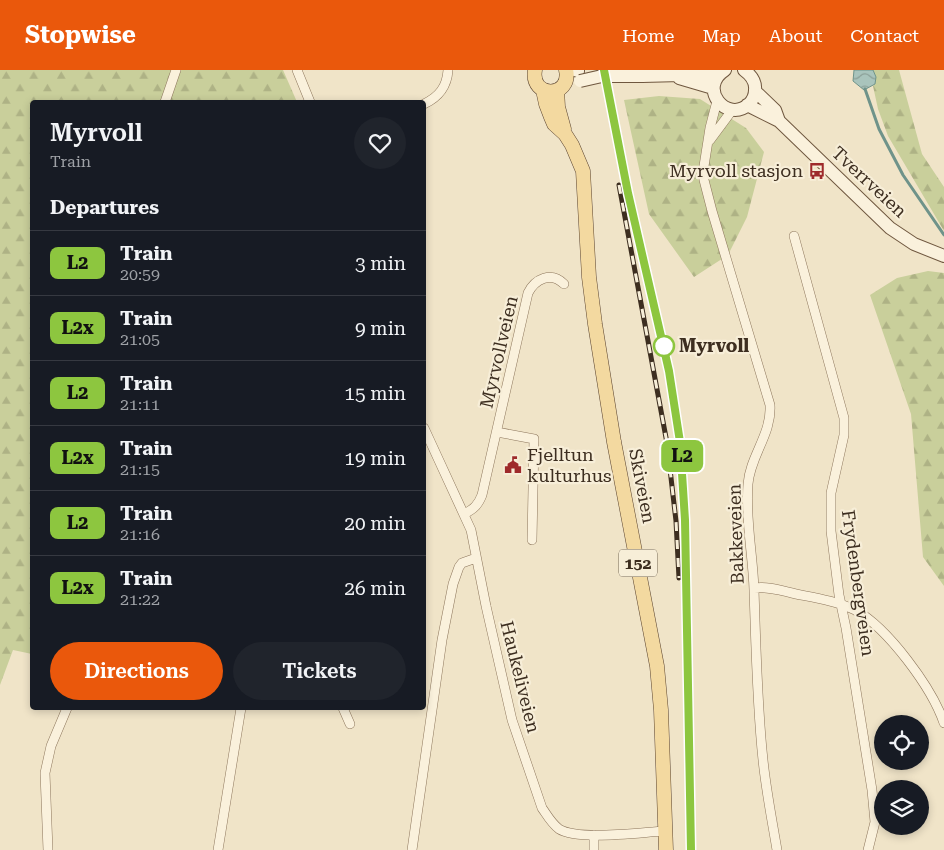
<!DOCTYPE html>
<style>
:root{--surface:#171b24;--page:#20242c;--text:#f1f3f6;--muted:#9ea1a6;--line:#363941;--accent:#ea580c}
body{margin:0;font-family:"Roboto Serif",serif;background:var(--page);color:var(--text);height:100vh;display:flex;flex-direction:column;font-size:19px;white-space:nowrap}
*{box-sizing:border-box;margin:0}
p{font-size:16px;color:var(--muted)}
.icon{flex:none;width:28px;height:28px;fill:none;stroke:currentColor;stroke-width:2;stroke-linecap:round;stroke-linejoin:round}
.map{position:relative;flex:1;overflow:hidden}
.drawer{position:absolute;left:30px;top:30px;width:396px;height:610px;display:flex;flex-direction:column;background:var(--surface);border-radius:5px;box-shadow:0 2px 8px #0003}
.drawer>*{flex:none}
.badge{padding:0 10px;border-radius:8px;font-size:18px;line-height:32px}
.tools{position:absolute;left:874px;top:645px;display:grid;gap:10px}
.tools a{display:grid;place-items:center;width:55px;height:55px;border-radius:50%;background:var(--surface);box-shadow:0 2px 8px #0003;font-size:25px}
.map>.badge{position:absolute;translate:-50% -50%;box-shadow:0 0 0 2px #fff}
h2{padding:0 20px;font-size:19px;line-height:45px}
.round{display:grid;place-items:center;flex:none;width:52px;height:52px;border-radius:26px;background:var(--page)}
.summary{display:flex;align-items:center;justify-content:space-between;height:85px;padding:0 20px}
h1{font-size:24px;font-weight:600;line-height:38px}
.primary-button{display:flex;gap:10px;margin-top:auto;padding:10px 20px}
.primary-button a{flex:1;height:58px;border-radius:30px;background:var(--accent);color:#fff;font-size:20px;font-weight:600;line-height:58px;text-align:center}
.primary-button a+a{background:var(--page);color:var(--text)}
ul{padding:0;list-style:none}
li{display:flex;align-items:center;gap:15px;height:65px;padding:0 20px;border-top:1px solid var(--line)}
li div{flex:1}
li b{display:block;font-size:19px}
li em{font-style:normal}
li .badge{min-width:55px;font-weight:700;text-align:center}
header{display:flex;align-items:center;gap:30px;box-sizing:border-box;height:70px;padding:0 25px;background:var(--accent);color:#fff}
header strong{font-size:24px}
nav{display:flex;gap:28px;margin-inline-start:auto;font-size:18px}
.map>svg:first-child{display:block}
.forest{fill:url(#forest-firs)}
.water{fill:url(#water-waves);stroke:#6f938a}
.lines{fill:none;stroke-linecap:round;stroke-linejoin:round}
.stream{stroke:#6f938a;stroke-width:3}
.street-casing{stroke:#8d765c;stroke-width:10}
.secondary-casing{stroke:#6f573f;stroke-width:14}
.primary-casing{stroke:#5b4430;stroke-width:15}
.street{stroke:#faf1dc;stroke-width:9}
.secondary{stroke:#faf1dc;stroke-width:12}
.primary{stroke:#f3d9a0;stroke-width:14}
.rail-casing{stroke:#3d2e20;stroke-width:5}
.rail{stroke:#f7eed8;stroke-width:3;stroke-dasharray:9;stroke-linecap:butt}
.secondary-bridge-casing{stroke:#6f573f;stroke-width:14;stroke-linecap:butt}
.secondary-bridge{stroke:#faf1dc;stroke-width:12}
.line-casing{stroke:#fff;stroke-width:11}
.line{stroke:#8dc63f;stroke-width:8}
.stop-dot{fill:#fff;stroke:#8dc63f;stroke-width:2.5}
.labels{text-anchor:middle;stroke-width:4.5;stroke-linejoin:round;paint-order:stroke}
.shield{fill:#f7eed8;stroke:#756857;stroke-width:1}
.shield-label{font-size:16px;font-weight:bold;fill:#3d2e20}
.poi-label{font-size:18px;fill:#3d2e20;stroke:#f7eed8;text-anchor:end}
.street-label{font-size:18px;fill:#3d2e20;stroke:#f7eed8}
.stop-label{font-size:18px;font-weight:bold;fill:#3d2e20;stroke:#f7eed8;text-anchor:start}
</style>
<header>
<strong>Stopwise</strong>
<nav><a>Home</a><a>Map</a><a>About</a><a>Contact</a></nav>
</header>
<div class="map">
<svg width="944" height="780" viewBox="0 0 944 780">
<defs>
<pattern id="forest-firs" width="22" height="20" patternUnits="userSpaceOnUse" patternTransform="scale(1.25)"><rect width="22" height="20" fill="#c9cf9b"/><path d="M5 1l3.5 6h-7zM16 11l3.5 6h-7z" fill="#aeb285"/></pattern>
<pattern id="water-waves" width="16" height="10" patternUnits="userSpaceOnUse" patternTransform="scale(1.25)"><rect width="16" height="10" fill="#a9c4bc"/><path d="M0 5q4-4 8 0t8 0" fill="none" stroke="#8ba098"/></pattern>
</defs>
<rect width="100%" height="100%" fill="#f0e4c8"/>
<path class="forest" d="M 0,0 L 283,0 L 297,32 L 32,32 L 32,584 L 13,580 L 0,615 Z
M 873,0 L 899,0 L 922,84 L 944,117 L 944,161 L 888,66 L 878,39 L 873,16 L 875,14 Z
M 659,26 L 700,29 L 746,58 L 764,82 L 747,147 L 728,185 L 694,207 L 649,144 L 624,30 Z
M 928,201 L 944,203 L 944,516 L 923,487 L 911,344 L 870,225 L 897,208 Z"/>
<path class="water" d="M 854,0 L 873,0 L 876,7 L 875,14 L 864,20 L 853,11 Z"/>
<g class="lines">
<path class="stream" d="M 865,19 L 879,59 L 903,105 L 944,165"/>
<g class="street-casing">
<path id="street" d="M 297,0 L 310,32
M 717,31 L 710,58 L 704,96 L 704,110 L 712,141 L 770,335 C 772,364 750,386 748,414 C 745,449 753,485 754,520 C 756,577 757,634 763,690 C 766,720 772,750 777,780
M 165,32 L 176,0
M 424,34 C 439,27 447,17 448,0
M 710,70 L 733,39
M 794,166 L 844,348 L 844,365 L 831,423 L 831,461 L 839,525 L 846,558 L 872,720 L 875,752 L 868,780
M 424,358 L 471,460 L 486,536 L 512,650 L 542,738 C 547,745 551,753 559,759 C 578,771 642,762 665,761
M 497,362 L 534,369 L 532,470
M 464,444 C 474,439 478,435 482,425 L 528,223 C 535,209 551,201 564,214
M 754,518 C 769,516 782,521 796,524 C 816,528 836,531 855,540 C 888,558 932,618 944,653
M 343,638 L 350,654
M 594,765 L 594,780
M 48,780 L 45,703 L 51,676 L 67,638
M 218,780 L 241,638
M 412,780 L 442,570 L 453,514 L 459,497 L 462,493 L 476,488"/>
</g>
<g class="secondary-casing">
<path id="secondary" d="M 575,0 L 578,1
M 725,0 C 697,18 727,54 749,34 C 753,30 755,25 755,20 C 756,11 751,5 744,0
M 642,6 L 720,4
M 679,8 L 713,18
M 755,21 L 775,40 L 779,51
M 747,35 L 779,51 L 890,158 L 914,174 L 944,186"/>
</g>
<g class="primary-casing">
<path id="primary" d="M 535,0 C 530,29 572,28 566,0
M 543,20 L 546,34 L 551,47 L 554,54 L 565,64 L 572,75 L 583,101 L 589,207 L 595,254 L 614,372 L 657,596 L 661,640 L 666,780
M 557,20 L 558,37 L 564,59"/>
</g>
<use href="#street" class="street"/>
<use href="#secondary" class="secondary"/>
<use href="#primary" class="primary"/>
<g class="rail-casing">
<path id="rail" d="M 604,0 L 628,123 L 669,301 L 680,372 L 685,450 L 691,780
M 619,115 L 667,373 L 676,451 L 679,508"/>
</g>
<use href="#rail" class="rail"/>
<g class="secondary-bridge-casing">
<path id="secondary-bridge" d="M 580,11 L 602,6 L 642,6"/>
</g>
<use href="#secondary-bridge" class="secondary-bridge"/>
</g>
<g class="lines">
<g class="line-casing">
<path id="line" d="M 604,0 L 628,123 L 669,301 L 680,372 L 685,450 L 691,780"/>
</g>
<use href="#line" class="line"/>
</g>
<defs>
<g id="bus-bare" transform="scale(1.35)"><path d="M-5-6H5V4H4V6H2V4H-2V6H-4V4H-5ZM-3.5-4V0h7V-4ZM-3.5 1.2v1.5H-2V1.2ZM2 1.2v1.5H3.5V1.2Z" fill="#9e2a2b" stroke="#f7eed8" stroke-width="2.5" paint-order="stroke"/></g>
<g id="civic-bare" transform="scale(1.35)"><path d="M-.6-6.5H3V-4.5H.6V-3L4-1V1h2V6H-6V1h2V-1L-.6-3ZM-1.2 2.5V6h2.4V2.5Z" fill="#9e2a2b" stroke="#f7eed8" stroke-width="2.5" paint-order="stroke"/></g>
</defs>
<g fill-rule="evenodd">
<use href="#bus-bare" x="817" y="101"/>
<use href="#civic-bare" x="513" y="395"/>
</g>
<circle class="stop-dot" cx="664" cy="276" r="10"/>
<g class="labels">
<rect class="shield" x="619" y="479.5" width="38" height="27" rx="4"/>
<g class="shield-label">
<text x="638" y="499">152</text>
</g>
<g class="poi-label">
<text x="803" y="107">Myrvoll stasjon</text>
<text x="527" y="391" text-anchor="start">Fjelltun<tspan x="527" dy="21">kulturhus</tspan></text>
</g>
<g class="street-label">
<text transform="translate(869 112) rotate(43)" y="6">Tverrveien</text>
<text transform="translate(499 282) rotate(-77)" y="6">Myrvollveien</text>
<text transform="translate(642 416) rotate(79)" y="6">Skiveien</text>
<text transform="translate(736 464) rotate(-92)" y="6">Bakkeveien</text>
<text transform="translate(858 513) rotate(82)" y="6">Frydenbergveien</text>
<text transform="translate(520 607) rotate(76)" y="6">Haukeliveien</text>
</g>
<g class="stop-label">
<text x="679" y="282">Myrvoll</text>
</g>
</g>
</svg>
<div class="tools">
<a><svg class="icon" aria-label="locate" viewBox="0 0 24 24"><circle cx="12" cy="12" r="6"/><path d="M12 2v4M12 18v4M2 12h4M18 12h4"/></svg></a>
<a><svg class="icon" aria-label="layers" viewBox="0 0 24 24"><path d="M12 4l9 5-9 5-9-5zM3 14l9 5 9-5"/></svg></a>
</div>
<b class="badge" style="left:682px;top:386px;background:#8dc63f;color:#111">L2</b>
<section class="drawer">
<div class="summary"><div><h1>Myrvoll</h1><p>Train</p></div><a class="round"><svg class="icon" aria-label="heart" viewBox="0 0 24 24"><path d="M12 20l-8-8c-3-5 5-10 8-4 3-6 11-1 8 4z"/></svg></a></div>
<h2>Departures</h2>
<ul>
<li><span class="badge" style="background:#8dc63f;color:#111">L2</span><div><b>Train</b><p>20:59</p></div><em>3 min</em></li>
<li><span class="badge" style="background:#8dc63f;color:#111">L2x</span><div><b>Train</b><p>21:05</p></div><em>9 min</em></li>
<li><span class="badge" style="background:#8dc63f;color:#111">L2</span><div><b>Train</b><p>21:11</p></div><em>15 min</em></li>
<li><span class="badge" style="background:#8dc63f;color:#111">L2x</span><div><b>Train</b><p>21:15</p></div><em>19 min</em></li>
<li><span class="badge" style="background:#8dc63f;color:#111">L2</span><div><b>Train</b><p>21:16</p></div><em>20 min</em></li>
<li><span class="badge" style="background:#8dc63f;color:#111">L2x</span><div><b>Train</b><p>21:22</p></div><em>26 min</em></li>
</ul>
<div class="primary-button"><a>Directions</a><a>Tickets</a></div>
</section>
</div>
